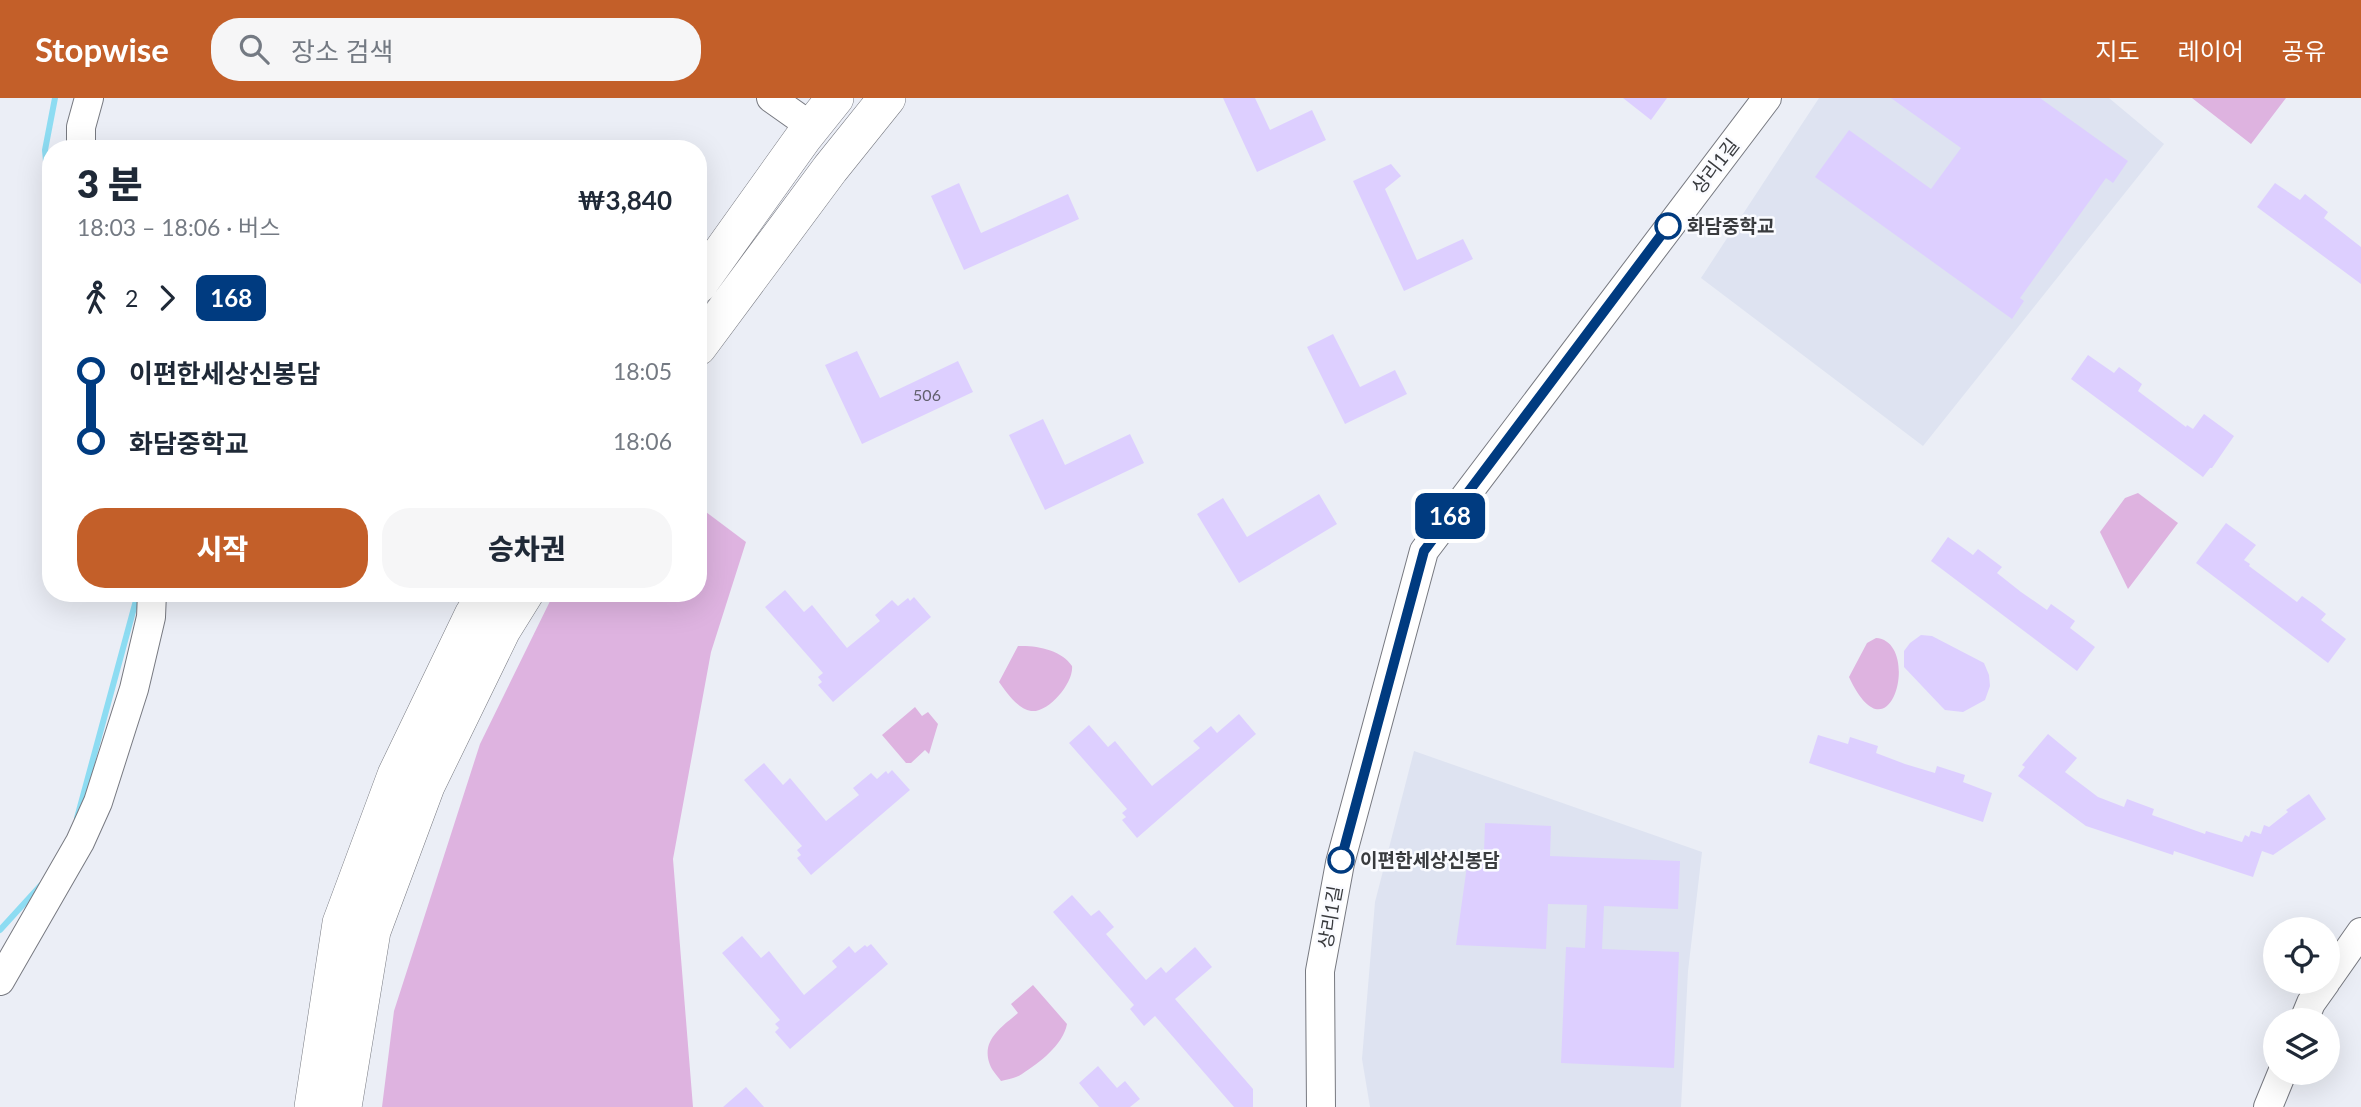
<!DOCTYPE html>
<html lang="ko">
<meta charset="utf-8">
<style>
:root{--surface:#fff;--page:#f6f6f7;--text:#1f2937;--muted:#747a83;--accent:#c35f29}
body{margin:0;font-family:Lato,"Noto Sans KR",sans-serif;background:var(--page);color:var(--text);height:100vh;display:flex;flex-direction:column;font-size:26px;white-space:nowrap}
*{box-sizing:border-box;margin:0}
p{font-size:23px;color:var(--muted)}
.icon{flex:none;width:38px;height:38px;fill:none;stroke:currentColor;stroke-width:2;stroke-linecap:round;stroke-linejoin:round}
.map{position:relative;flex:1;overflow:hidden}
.sheet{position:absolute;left:42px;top:42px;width:665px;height:462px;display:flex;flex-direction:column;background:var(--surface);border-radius:28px;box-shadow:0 7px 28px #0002}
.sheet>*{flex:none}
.badge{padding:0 14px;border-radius:10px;font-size:24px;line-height:46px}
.tools{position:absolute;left:2263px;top:819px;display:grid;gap:14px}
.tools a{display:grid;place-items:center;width:77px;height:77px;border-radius:50%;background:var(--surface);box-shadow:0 7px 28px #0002;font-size:35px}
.map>.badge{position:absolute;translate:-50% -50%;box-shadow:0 0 0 4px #fff}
.legs{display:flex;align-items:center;gap:10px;height:77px;padding:0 35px;font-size:23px}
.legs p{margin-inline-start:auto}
.overview{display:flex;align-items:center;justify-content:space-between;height:119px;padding:0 35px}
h1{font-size:38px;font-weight:800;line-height:52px}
.button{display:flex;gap:14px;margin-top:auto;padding:14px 35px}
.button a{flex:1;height:80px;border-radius:28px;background:var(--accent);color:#fff;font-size:28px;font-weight:800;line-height:80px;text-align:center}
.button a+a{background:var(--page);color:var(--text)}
ul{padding:0 35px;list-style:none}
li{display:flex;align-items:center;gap:24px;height:70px;font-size:26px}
li i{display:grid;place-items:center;width:10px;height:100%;margin:0 9px;background:currentColor}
li i::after{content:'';width:18px;height:18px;margin:-9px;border:5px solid;border-radius:50%;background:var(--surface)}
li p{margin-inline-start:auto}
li:first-child i{background:linear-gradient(#0000 50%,currentColor 0)}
li:last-child i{background:linear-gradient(currentColor 50%,#0000 0)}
header{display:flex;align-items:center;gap:42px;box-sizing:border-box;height:98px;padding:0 35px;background:var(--accent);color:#fff}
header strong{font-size:33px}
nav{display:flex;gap:38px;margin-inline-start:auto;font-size:24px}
.search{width:490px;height:63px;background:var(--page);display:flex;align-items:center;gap:18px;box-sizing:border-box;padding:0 24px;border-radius:28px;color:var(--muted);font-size:26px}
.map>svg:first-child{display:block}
.built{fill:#dee3f1}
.green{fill:#deb3e0}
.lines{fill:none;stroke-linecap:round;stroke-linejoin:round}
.stream{stroke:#8ddcf2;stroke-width:6}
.building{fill:#ddcfff}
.minor-casing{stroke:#777980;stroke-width:30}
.major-casing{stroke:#777980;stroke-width:38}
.minor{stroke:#fff;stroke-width:28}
.major{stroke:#fff;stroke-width:37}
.line-1-casing{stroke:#fff;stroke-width:16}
.line-1{stroke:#003b80;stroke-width:10}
.stop-1-dot{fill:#fff;stroke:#003b80;stroke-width:3.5}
.labels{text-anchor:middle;stroke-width:5;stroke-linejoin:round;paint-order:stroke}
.number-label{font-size:16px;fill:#62606e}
.street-label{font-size:19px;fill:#393b3e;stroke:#fafbff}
.stop-label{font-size:19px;font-weight:bold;fill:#393b3e;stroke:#fafbff;text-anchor:start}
</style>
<header>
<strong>Stopwise</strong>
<div class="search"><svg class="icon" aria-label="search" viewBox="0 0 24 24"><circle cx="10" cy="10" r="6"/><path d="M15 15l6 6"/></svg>장소 검색</div>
<nav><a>지도</a><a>레이어</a><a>공유</a></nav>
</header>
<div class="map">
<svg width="2361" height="1009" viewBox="0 0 2361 1009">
<rect width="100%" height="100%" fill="#ebeef6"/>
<path class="built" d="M 1819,0 L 2109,0 L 2164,46 L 1923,348 L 1701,180 Z
M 1414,653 L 1702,754 L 1688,873 L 1681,1009 L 1370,1009 L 1362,961 L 1375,804 Z"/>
<path class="green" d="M 2192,0 L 2286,0 L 2251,46 Z
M 2138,395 L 2178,425 L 2128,491 L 2100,434 L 2125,400 Z
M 698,408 L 746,444 L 711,554 L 673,761 L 693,1009 L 382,1009 L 394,913 L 480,646 L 554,495 L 698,495 Z
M 1876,540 C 1922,543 1891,669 1849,579 L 1867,545 Z
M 1018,548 C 1036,547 1062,552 1072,568 C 1074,584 1049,615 1031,613 C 1018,611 1006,594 999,584 Z
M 915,609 L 922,618 L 928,614 L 938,626 L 929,656 L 925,652 L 911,665 L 906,665 L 882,637 Z
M 1033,887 L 1067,926 C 1063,947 1039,965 1022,976 C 1016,980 1008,981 1001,983 C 997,977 991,972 989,964 C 982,941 1003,928 1018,915 L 1011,906 Z"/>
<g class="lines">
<path class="stream" d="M 51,120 L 45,52 L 55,0
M 77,720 L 138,495
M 0,832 L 41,787"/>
</g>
<path class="building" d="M 1223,0 L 1255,0 L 1270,32 L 1312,12 L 1326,42 L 1257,74 Z
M 1623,0 L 1667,0 L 1651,22 Z
M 1891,0 L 2040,0 L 2128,63 L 2113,85 L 2106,80 L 2020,200 L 2024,203 L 2012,221 L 1815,79 L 1849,32 L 1931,91 L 1961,50 Z
M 1391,66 L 1401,78 L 1385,91 L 1417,162 L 1463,141 L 1473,161 L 1404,193 L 1353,83 Z
M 959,85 L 981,135 L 1068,96 L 1079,121 L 964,172 L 931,98 Z
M 2275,85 L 2300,102 L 2305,96 L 2328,114 L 2324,120 L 2361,149 L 2361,186 L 2257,109 Z
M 1333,236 L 1360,289 L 1395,272 L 1407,296 L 1345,326 L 1307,249 Z
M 857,253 L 880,300 L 958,263 L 973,294 L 862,346 L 825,267 Z
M 2088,257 L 2114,275 L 2119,269 L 2142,286 L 2138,293 L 2186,329 L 2187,327 L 2193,331 L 2204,316 L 2234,338 L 2212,370 L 2210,370 L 2203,379 L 2071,281 Z
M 1043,321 L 1065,367 L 1130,336 L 1144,365 L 1045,412 L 1009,337 Z
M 1319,396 L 1337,426 L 1239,485 L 1197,416 L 1223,400 L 1247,439 Z
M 2226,425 L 2256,447 L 2244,462 L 2250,466 L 2249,468 L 2297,504 L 2302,498 L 2316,508 L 2326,516 L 2321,522 L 2346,541 L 2328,565 L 2196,465 Z
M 1948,439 L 1973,457 L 1978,451 L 2002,469 L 1997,475 L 2021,494 L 2047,512 L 2051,506 L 2075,523 L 2070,530 L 2095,549 L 2077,573 L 1931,463 Z
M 785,492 L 804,514 L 812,507 L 847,550 L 880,523 L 875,517 L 892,502 L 898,508 L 908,500 L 910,503 L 914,499 L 931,519 L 833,604 L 818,587 L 822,584 L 818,579 L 823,575 L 765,509 Z
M 1921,537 L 1932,538 L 1984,565 L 1989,577 L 1990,588 L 1985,602 L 1963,614 L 1945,612 L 1940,607 L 1904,569 L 1904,553 L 1910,545 Z
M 1239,616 L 1256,636 L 1137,740 L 1122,722 L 1126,719 L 1122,715 L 1127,711 L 1069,645 L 1089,627 L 1108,649 L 1115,643 L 1152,688 L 1200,650 L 1193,643 L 1211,628 L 1217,635 Z
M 2048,636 L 2077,660 L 2065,674 L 2098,699 L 2124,709 L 2127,701 L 2154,711 L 2152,717 L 2205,736 L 2206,733 L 2242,744 L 2245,737 L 2249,739 L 2251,733 L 2261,736 L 2264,727 L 2269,729 L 2288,714 L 2286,712 L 2309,696 L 2326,721 L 2273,757 L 2262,753 L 2253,779 L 2174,753 L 2173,757 L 2086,728 L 2018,678 L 2025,669 L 2022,667 Z
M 1818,637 L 1848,646 L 1850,639 L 1878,648 L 1876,655 L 1905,666 L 1935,675 L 1937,668 L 1965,677 L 1963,684 L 1992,695 L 1983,724 L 1809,665 Z
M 764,665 L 783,687 L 790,680 L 826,723 L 859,697 L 853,690 L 871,675 L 877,681 L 886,673 L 888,676 L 892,672 L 910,692 L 811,777 L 797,760 L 801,757 L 797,752 L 802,748 L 744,682 Z
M 1485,725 L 1551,728 L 1550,758 L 1680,763 L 1678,811 L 1604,808 L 1602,851 L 1679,854 L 1674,970 L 1561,965 L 1566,849 L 1585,850 L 1587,807 L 1548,806 L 1546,851 L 1456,847 L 1469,753 L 1484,754 Z
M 1072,797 L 1091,818 L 1099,812 L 1114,829 L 1106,836 L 1146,882 L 1161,869 L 1166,875 L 1195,849 L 1212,869 L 1175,901 L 1253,991 L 1253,1009 L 1234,1009 L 1155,918 L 1144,928 L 1130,911 L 1134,907 L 1053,814 Z
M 742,838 L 761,860 L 769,853 L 804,897 L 837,869 L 832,863 L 849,848 L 855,855 L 865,847 L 867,849 L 871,846 L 888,866 L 790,951 L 775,934 L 779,930 L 775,926 L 780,922 L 722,855 Z
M 1098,968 L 1117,990 L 1125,983 L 1140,1001 L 1130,1009 L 1099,1009 L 1079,985 Z
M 746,989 L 764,1009 L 723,1009 Z"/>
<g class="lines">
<g class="minor-casing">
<path id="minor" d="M 771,0 L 812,29
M 81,51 L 81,29 L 89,0
M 2328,881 L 2361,834
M 0,883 L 80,744 L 98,704 L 134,591 L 151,519 L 152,495
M 2304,922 L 2311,905 L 2326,884
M 1321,1009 L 1320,873 L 1340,765 L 1424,453 L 1767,0
M 2268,1009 L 2282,975"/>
</g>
<g class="major-casing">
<path id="major" d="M 698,187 L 803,40 L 835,0
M 698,249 L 830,71 L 887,0
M 313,1009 L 341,825 L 396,677 L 473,517 L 487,495
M 343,1009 L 372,833 L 426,688 L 502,532 L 525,495"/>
</g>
<use href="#minor" class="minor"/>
<use href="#major" class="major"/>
</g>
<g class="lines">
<g class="line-1-casing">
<path id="line-1" d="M 1341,762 L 1424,453 L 1668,128"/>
</g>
<use href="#line-1" class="line-1"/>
</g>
<g class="stop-1-dot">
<circle cx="1668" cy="128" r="12"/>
<circle cx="1341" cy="762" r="12"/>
</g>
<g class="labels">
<g class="number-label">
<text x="927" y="303">506</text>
</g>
<g class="street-label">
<text transform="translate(1715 68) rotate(-52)" y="7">상리1길</text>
<text transform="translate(1330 819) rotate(-80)" y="7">상리1길</text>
</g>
<g class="stop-label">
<text x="1687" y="135">화담중학교</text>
<text x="1360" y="769">이편한세상신봉담</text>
</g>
</g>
</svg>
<div class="tools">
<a><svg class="icon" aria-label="locate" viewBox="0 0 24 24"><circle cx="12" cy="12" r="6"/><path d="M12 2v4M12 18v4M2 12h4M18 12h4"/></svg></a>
<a><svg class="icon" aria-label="layers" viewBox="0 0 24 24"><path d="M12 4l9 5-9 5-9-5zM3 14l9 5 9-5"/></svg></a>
</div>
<b class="badge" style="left:1450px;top:418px;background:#003b80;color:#fff">168</b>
<section class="sheet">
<div class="overview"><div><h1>3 분</h1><p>18:03 – 18:06 · 버스</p></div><b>₩3,840</b></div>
<div class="legs"><svg class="icon" aria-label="walk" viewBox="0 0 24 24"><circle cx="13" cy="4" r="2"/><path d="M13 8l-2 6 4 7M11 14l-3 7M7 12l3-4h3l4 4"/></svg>2<svg class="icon" aria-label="forward" viewBox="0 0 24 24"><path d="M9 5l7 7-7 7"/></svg><b class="badge" style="background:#003b80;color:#fff">168</b></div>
<ul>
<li><i style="color:#003b80"></i><b>이편한세상신봉담</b><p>18:05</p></li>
<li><i style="color:#003b80"></i><b>화담중학교</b><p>18:06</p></li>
</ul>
<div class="button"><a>시작</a><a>승차권</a></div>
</section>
</div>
